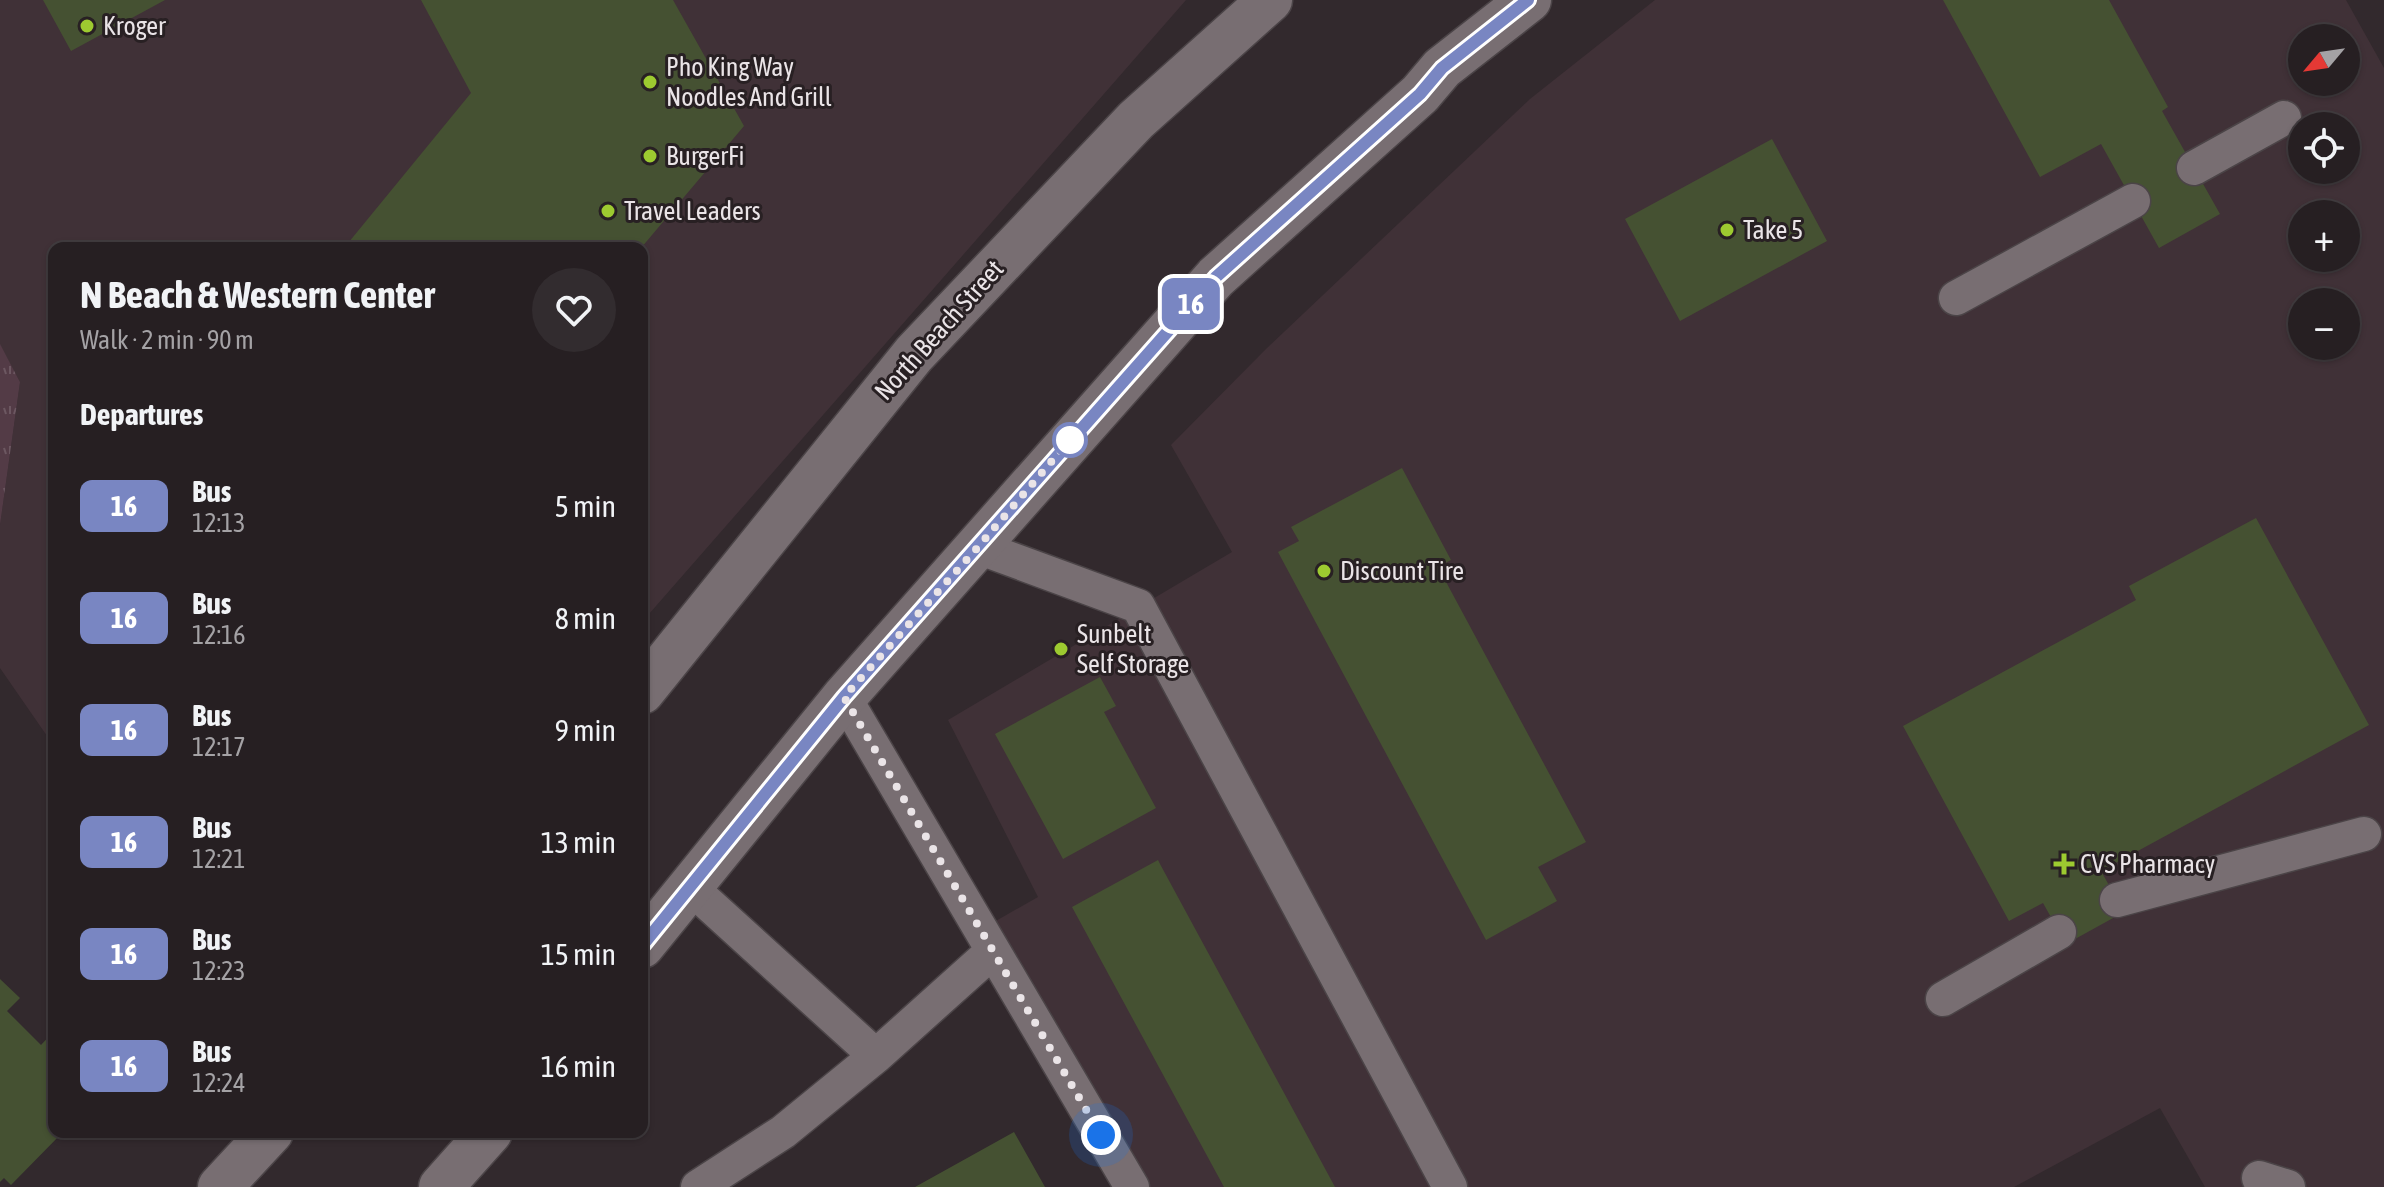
<!DOCTYPE html>
<meta charset="utf-8">
<style>
:root{--surface:#261f22;--page:#322c2f;--text:#f1f3f6;--muted:#a4a2a5;--line:#423d40}
body{margin:0;font-family:"Asap Condensed",sans-serif;background:var(--page);color:var(--text);height:100vh;display:flex;flex-direction:column;font-size:30px;white-space:nowrap}
*{box-sizing:border-box;margin:0}
p{font-size:26px;color:var(--muted)}
.icon{flex:none;width:44px;height:44px;fill:none;stroke:currentColor;stroke-width:2;stroke-linecap:round;stroke-linejoin:round}
.map{position:relative;flex:1;overflow:hidden}
.details{position:absolute;left:48px;top:242px;width:600px;height:896px;display:flex;flex-direction:column;background:var(--surface);border-radius:16px;box-shadow:0 2px 6px #0004,0 0 0 2px var(--line)}
.details>*{flex:none}
.badge{padding:0 16px;border-radius:12px;font-size:28px;line-height:52px}
.needle{width:52px;rotate:241deg}
.fabs{position:absolute;left:2288px;top:24px;display:grid;gap:16px}
.fabs a{display:grid;place-items:center;width:72px;height:72px;border-radius:50%;background:var(--surface);box-shadow:0 2px 6px #0004,0 0 0 2px var(--line);font-size:40px}
.you{position:absolute;width:40px;height:40px;margin:-20px;border:6px solid #fff;border-radius:50%;background:#1a73e8;box-shadow:0 0 0 12px #1a73e833}
.map>.badge{position:absolute;translate:-50% -50%;box-shadow:0 0 0 4px #fff}
h2{padding:0 32px;font-size:30px;line-height:72px}
.round{display:grid;place-items:center;flex:none;width:84px;height:84px;border-radius:42px;background:var(--page)}
.headline{display:flex;align-items:center;justify-content:space-between;height:136px;padding:0 32px}
h1{font-size:38px;font-weight:700;line-height:60px}
ul{padding:0;list-style:none}
li{display:flex;align-items:center;gap:24px;height:112px;padding:0 32px}
li div{flex:1}
li b{display:block;font-size:30px}
li em{font-style:normal}
li .badge{min-width:88px;font-weight:700;text-align:center}
.map>svg:first-child{display:block}
.built{fill:#403137;fill-rule:evenodd}
.grass{fill:url(#grass-tufts)}
.building{fill:#455132}
.lines{fill:none;stroke-linecap:round;stroke-linejoin:round}
.service-casing{stroke:#4b4447;stroke-width:37}
.secondary-casing{stroke:#4b4447;stroke-width:47}
.service{stroke:#786e72;stroke-width:34}
.secondary{stroke:#786e72;stroke-width:44}
.line-casing{stroke:#fff;stroke-width:18}
.line{stroke:#7986c2;stroke-width:12}
.walk{stroke:#eae4e7;stroke-width:8;stroke-dasharray:0 14.4}
.poi-dot{fill:#9dca30;stroke:#282023;stroke-width:3}
.stop-dot{fill:#fff;stroke:#7986c2;stroke-width:4}
.labels{text-anchor:middle;stroke-width:6;stroke-linejoin:round;paint-order:stroke}
.poi-label{font-size:26px;fill:#eae4e7;stroke:#282023;text-anchor:start}
.street-label{font-size:26px;fill:#eae4e7;stroke:#282023}
</style>
<div class="map">
<svg width="2384" height="1187" viewBox="0 0 2384 1187">
<defs>
<pattern id="grass-tufts" width="24" height="20" patternUnits="userSpaceOnUse" patternTransform="scale(2)"><rect width="24" height="20" fill="#533b46"/><path d="M3 7l-1-3M5 7V3M7 7l1-3M15 17l-1-3M17 17v-4M19 17l1-3" fill="none" stroke="#6c5761"/></pattern>
</defs>
<rect width="100%" height="100%" fill="#32292d"/>
<path class="built" d="M 0,0 L 1186,0 L 642,622 L 642,248 L 54,248 L 54,746 L 0,668 L 0,525 L 20,382 L 0,345 Z
M 1655,0 L 2346,0 L 2384,68 L 2384,1187 L 2205,1187 L 2160,1108 L 2014,1187 L 1141,1187 L 994,922 L 1038,897 L 948,720 L 1232,552 L 1171,445 L 1266,349 L 1530,99 ZM 2302,38 L 2346,38 L 2346,82 L 2302,82 ZM 2302,126 L 2346,126 L 2346,170 L 2302,170 ZM 2302,214 L 2346,214 L 2346,258 L 2302,258 ZM 2302,302 L 2346,302 L 2346,346 L 2302,346 Z"/>
<path class="grass" d="M 0,344 L 20,382 L 0,525 Z"/>
<path class="building" d="M 43,0 L 165,0 L 71,51 Z
M 421,0 L 673,0 L 744,126 L 641,248 L 344,248 L 471,93 Z
M 1943,0 L 2109,0 L 2168,107 L 2162,111 L 2220,214 L 2159,248 L 2101,144 L 2040,177 Z
M 1772,139 L 1827,241 L 1680,321 L 1625,219 Z
M 1402,468 L 1451,560 L 1438,567 L 1586,842 L 1538,867 L 1557,901 L 1486,940 L 1278,552 L 1299,541 L 1291,527 Z
M 2256,518 L 2369,725 L 2101,871 L 2124,912 L 2066,944 L 2043,903 L 2009,921 L 1903,726 L 2136,600 L 2129,586 Z
M 1100,677 L 1116,706 L 1104,712 L 1156,808 L 1063,859 L 995,734 Z
M 1158,860 L 1160,864 L 1335,1187 L 1224,1187 L 1072,907 Z
M 0,979 L 20,998 L 7,1011 L 41,1045 L 54,1031 L 54,1132 L 63,1132 L 11,1185 L 4,1178 L 0,1182 Z
M 1014,1132 L 1045,1187 L 915,1187 Z"/>
<g class="lines">
<g class="service-casing">
<path id="service" d="M 2194,168 L 2284,118
M 1956,298 L 2133,201
M 978,547 L 1138,606 L 1450,1187
M 844,697 L 1132,1187
M 690,887 L 876,1056 L 993,951
M 2117,900 L 2364,834
M 1943,999 L 2059,932
M 2259,1178 L 2288,1187
M 698,1187 L 783,1132 L 876,1056"/>
</g>
<g class="secondary-casing">
<path id="secondary" d="M 642,692 L 914,354 L 1136,120 L 1270,0
M 642,946 L 844,697 L 1216,277 L 1420,94 L 1442,68 L 1529,0
M 220,1187 L 271,1132
M 441,1187 L 490,1132"/>
</g>
<use href="#service" class="service"/>
<use href="#secondary" class="secondary"/>
</g>
<g class="lines">
<g class="line-casing">
<path id="line" d="M 642,946 L 844,697 L 1216,277 L 1420,94 L 1442,68 L 1528,0"/>
</g>
<use href="#line" class="line"/>
<path class="walk" d="M 1070,440 L 978,547 L 844,697 L 1101,1135"/>
</g>
<g class="poi-dot">
<circle cx="87" cy="26" r="8"/>
<circle cx="650" cy="82" r="8"/>
<circle cx="650" cy="156" r="8"/>
<circle cx="608" cy="211" r="8"/>
<circle cx="1727" cy="230" r="8"/>
<circle cx="1324" cy="571" r="8"/>
<circle cx="1061" cy="649" r="8"/>
<path d="M2060 852h8v8h8v8h-8v8h-8v-8h-8v-8h8z"/>
</g>
<circle class="stop-dot" cx="1070" cy="440" r="16"/>
<g class="labels">
<g class="poi-label">
<text x="103" y="35">Kroger</text>
<text x="666" y="76">Pho King Way<tspan x="666" dy="30">Noodles And Grill</tspan></text>
<text x="666" y="165">BurgerFi</text>
<text x="624" y="220">Travel Leaders</text>
<text x="1743" y="239">Take 5</text>
<text x="1340" y="580">Discount Tire</text>
<text x="1077" y="643">Sunbelt<tspan x="1077" dy="30">Self Storage</tspan></text>
<text x="2080" y="873">CVS Pharmacy</text>
</g>
<g class="street-label">
<text transform="translate(939 330) rotate(-48)" y="9">North Beach Street</text>
</g>
</g>
</svg>
<div class="fabs">
<a><svg class="needle" viewBox="-14 -14 28 28"><path d="M0-13l5 13h-10z" fill="#e53935"/><path d="M0 13l5-13h-10z" fill="#a4a2a5"/></svg></a>
<a><svg class="icon" aria-label="locate" viewBox="0 0 24 24"><circle cx="12" cy="12" r="6"/><path d="M12 2v4M12 18v4M2 12h4M18 12h4"/></svg></a>
<a>+</a>
<a>−</a>
</div>
<div class="you" style="left:1101px;top:1135px"></div>
<b class="badge" style="left:1191px;top:304px;background:#7986c2;color:#fff">16</b>
<section class="details">
<div class="headline"><div><h1>N Beach &amp; Western Center</h1><p>Walk · 2 min · 90 m</p></div><a class="round"><svg class="icon" aria-label="heart" viewBox="0 0 24 24"><path d="M12 20l-8-8c-3-5 5-10 8-4 3-6 11-1 8 4z"/></svg></a></div>
<h2>Departures</h2>
<ul>
<li><span class="badge" style="background:#7986c2;color:#fff">16</span><div><b>Bus</b><p>12:13</p></div><em>5 min</em></li>
<li><span class="badge" style="background:#7986c2;color:#fff">16</span><div><b>Bus</b><p>12:16</p></div><em>8 min</em></li>
<li><span class="badge" style="background:#7986c2;color:#fff">16</span><div><b>Bus</b><p>12:17</p></div><em>9 min</em></li>
<li><span class="badge" style="background:#7986c2;color:#fff">16</span><div><b>Bus</b><p>12:21</p></div><em>13 min</em></li>
<li><span class="badge" style="background:#7986c2;color:#fff">16</span><div><b>Bus</b><p>12:23</p></div><em>15 min</em></li>
<li><span class="badge" style="background:#7986c2;color:#fff">16</span><div><b>Bus</b><p>12:24</p></div><em>16 min</em></li>
</ul>
</section>
</div>
